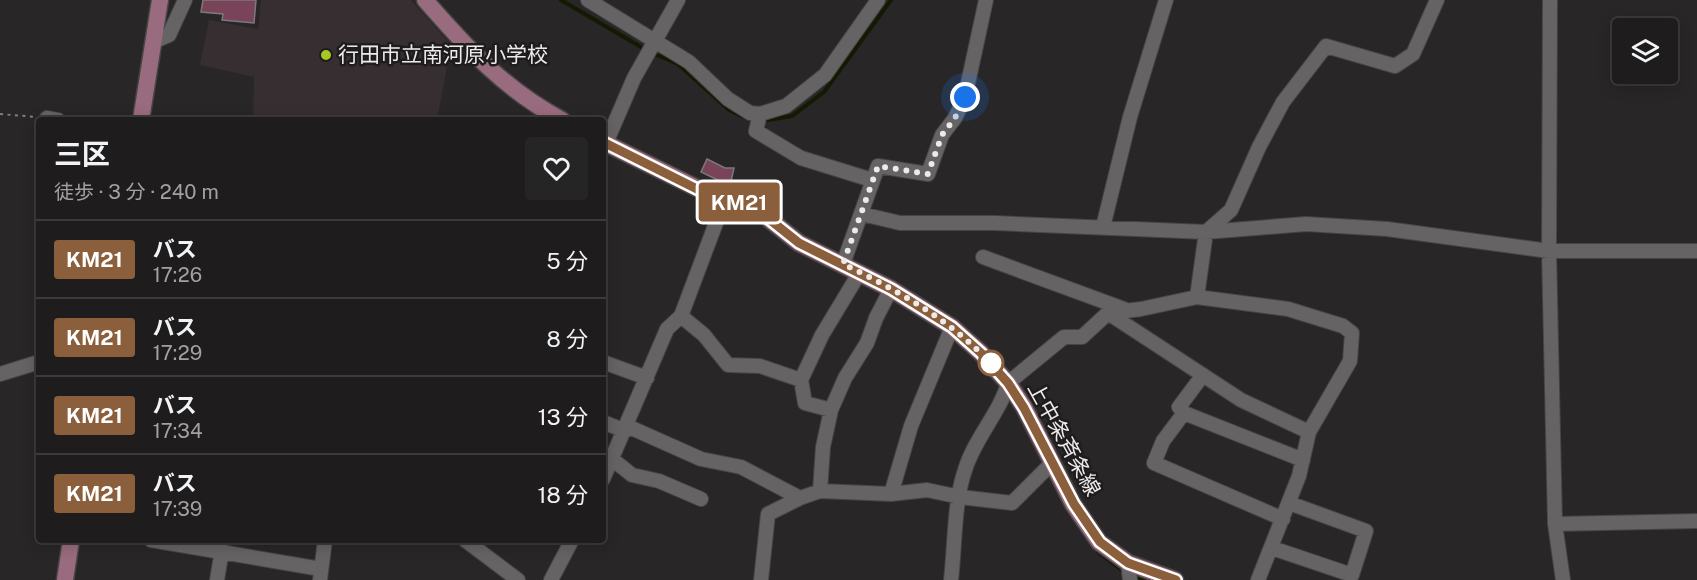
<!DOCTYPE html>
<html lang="ja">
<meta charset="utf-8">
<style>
:root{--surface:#1e1c1d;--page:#262526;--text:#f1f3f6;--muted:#a1a1a4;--line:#3c3a3b}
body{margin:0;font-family:"Public Sans","Noto Sans JP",sans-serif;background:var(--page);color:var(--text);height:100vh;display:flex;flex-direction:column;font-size:22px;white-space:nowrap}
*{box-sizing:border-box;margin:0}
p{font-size:20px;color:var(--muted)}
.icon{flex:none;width:33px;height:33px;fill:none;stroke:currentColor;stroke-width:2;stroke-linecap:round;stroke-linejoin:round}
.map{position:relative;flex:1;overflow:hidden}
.panel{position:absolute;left:36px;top:117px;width:570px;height:426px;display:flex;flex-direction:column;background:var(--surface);border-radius:6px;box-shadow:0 3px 15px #0003,0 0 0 2px var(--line)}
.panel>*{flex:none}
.badge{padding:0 12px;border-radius:4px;font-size:21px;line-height:39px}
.tools{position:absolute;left:1612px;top:18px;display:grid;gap:12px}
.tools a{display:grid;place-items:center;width:66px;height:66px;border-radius:6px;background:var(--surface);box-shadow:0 3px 15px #0003,0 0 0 2px var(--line);font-size:30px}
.you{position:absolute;width:30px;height:30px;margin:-15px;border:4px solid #fff;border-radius:50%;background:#1a73e8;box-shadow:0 0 0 9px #1a73e833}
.map>.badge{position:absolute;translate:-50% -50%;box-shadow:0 0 0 3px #fff}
.round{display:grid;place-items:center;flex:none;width:63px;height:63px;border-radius:6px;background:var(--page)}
.head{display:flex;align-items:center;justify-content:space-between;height:102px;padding:0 18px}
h1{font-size:28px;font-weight:700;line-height:45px}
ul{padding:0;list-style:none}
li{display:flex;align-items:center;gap:18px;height:78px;padding:0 18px;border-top:2px solid var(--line)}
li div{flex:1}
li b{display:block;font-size:22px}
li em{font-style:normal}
li .badge{min-width:66px;font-weight:700;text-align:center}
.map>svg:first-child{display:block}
.built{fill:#372e31}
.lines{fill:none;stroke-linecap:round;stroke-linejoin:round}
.stream{stroke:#131a01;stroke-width:4}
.building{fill:#79435a;stroke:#7c797a;stroke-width:1.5}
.minor-casing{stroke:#464445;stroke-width:16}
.major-casing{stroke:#464445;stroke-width:19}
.path{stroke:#817f80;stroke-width:2;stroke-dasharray:3 4.5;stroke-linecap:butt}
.minor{stroke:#666364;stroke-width:14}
.major{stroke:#996b7e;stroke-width:16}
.line-casing{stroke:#fff;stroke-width:14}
.line{stroke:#8b5e3c;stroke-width:9}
.walk{stroke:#eceaeb;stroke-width:6;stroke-dasharray:0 10.8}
.poi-dot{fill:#a4c824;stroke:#1f1c1d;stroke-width:2}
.stop-dot{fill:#fff;stroke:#8b5e3c;stroke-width:3}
.labels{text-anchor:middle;stroke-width:5;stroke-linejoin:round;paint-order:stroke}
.poi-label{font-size:21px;fill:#eceaeb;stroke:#1f1c1d;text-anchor:start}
.street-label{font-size:21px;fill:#eceaeb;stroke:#1f1c1d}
</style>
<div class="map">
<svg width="1697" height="580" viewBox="0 0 1697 580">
<rect width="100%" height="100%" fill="#282627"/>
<path class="built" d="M 261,0 L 411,0 L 451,45 L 437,120 L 253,120 L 254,77 L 200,65 L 209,20 L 258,29 Z"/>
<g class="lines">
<path class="stream" d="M 561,0 L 646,50
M 652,53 L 678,64 L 729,110 L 746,118
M 762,121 L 792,116 L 824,92 L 891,0
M 1098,552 L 1126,573
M 1133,575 L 1146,580"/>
</g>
<path class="building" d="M 203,0 L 256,0 L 254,23 L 222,20 L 223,14 L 201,12 Z
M 707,159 L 725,168 L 734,168 L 730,186 L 701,172 Z"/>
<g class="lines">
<g class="minor-casing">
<path id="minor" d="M 588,0 L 689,62 L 728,99 L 750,113 L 760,114 L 786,106 L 825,75 L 878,0
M 1550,0 L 1549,251 L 1555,524 L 1563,580
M 153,42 L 169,35 L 185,0
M 760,114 L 756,131 L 801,158 L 872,180
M 47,118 L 58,120
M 606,143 L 634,78 L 678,0
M 862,214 L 900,223 L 995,223 L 1206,232 L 1306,224 L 1387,229 L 1549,251 L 1697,251
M 1103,227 L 1130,117 L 1166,0
M 983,257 L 1124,309
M 843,264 L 878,166 L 928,174 L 942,135 L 955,118 L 965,97 L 986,0
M 1197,297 L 1288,309 L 1343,326 L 1352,333 L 1350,361 L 1309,432 L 1299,476 L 1258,580
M 1108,313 L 1241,400 L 1309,432
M 681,316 L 704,335 L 728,365 L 760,366 L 801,380
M 603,362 L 647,378
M 0,374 L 39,362
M 831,410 L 805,403 L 801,380 L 822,335 L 860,272
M 1184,413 L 1179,407 L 1203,375
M 603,422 L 625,431
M 627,426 L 701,459 L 741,467 L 800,498
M 603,456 L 612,459 L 632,475 L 659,481 L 701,499
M 603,479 L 667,329 L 681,316 L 725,199
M 820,491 L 823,447 L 831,410 L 845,378 L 867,343 L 876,318 L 891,289
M 891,494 L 911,426 L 952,327
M 1283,519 L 1154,463 L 1163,441 L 1184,413 L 1303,460
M 1555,524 L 1697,521
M 151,540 L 321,569
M 465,540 L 518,580
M 1272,548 L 1352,575 L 1366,531 L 1289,503
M 1128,563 L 1130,580
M 217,580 L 222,550
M 320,580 L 325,540
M 551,580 L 572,540
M 761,580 L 768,514 L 800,498 L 820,491 L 891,494 L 927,490 L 960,497 L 1012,503 L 1051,464
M 951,580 C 955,546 954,501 965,470 C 974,439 1001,411 1008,383 L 1064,337 L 1082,337 L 1108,313 L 1141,309 L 1197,297 L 1206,232 L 1231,210 L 1259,147 L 1283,102 L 1326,46 L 1395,66 L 1413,54 L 1437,0"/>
</g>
<g class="major-casing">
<path id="major" d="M 425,0 C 467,48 505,90 562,120
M 141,120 L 160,0
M 603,142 L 707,193 L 750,204 L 799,243 L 891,289 L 952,327 L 981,353 L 1008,383 L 1024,407 L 1073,504 L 1099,542 L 1128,563 L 1175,580
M 65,580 L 71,540"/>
</g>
<path class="path" d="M 0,114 L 36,117"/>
<use href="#minor" class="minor"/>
<use href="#major" class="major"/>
</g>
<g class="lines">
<g class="line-casing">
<path id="line" d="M 603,142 L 707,194 L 750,204 L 799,243 L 891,289 L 952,327 L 981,353 L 1008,383 L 1024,408 L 1074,504 L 1100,542 L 1128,563 L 1176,580"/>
</g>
<use href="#line" class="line"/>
<path class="walk" d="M 965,97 L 955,118 L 942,135 L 928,174 L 878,166 L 843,264 C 899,291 954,322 995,368 L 991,363"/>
</g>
<circle class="poi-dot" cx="326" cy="55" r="6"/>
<circle class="stop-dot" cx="991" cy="363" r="12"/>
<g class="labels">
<g class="poi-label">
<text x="338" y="62">行田市立南河原小学校</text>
</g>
<g class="street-label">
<text transform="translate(1064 439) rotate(61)" y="7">上中条斉条線</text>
</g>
</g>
</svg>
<div class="tools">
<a><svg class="icon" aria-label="layers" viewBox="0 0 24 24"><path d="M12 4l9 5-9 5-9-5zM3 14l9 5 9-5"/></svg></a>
</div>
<div class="you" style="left:965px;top:97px"></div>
<b class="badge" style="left:739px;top:202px;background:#8b5e3c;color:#fff">KM21</b>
<section class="panel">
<div class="head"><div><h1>三区</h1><p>徒歩 · 3 分 · 240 m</p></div><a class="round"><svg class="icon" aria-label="heart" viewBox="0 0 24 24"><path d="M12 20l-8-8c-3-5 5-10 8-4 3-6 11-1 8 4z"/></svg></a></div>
<ul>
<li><span class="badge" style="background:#8b5e3c;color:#fff">KM21</span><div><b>バス</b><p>17:26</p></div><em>5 分</em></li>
<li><span class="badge" style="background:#8b5e3c;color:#fff">KM21</span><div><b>バス</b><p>17:29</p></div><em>8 分</em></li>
<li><span class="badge" style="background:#8b5e3c;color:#fff">KM21</span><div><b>バス</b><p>17:34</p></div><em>13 分</em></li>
<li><span class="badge" style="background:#8b5e3c;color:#fff">KM21</span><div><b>バス</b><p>17:39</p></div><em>18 分</em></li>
</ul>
</section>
</div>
